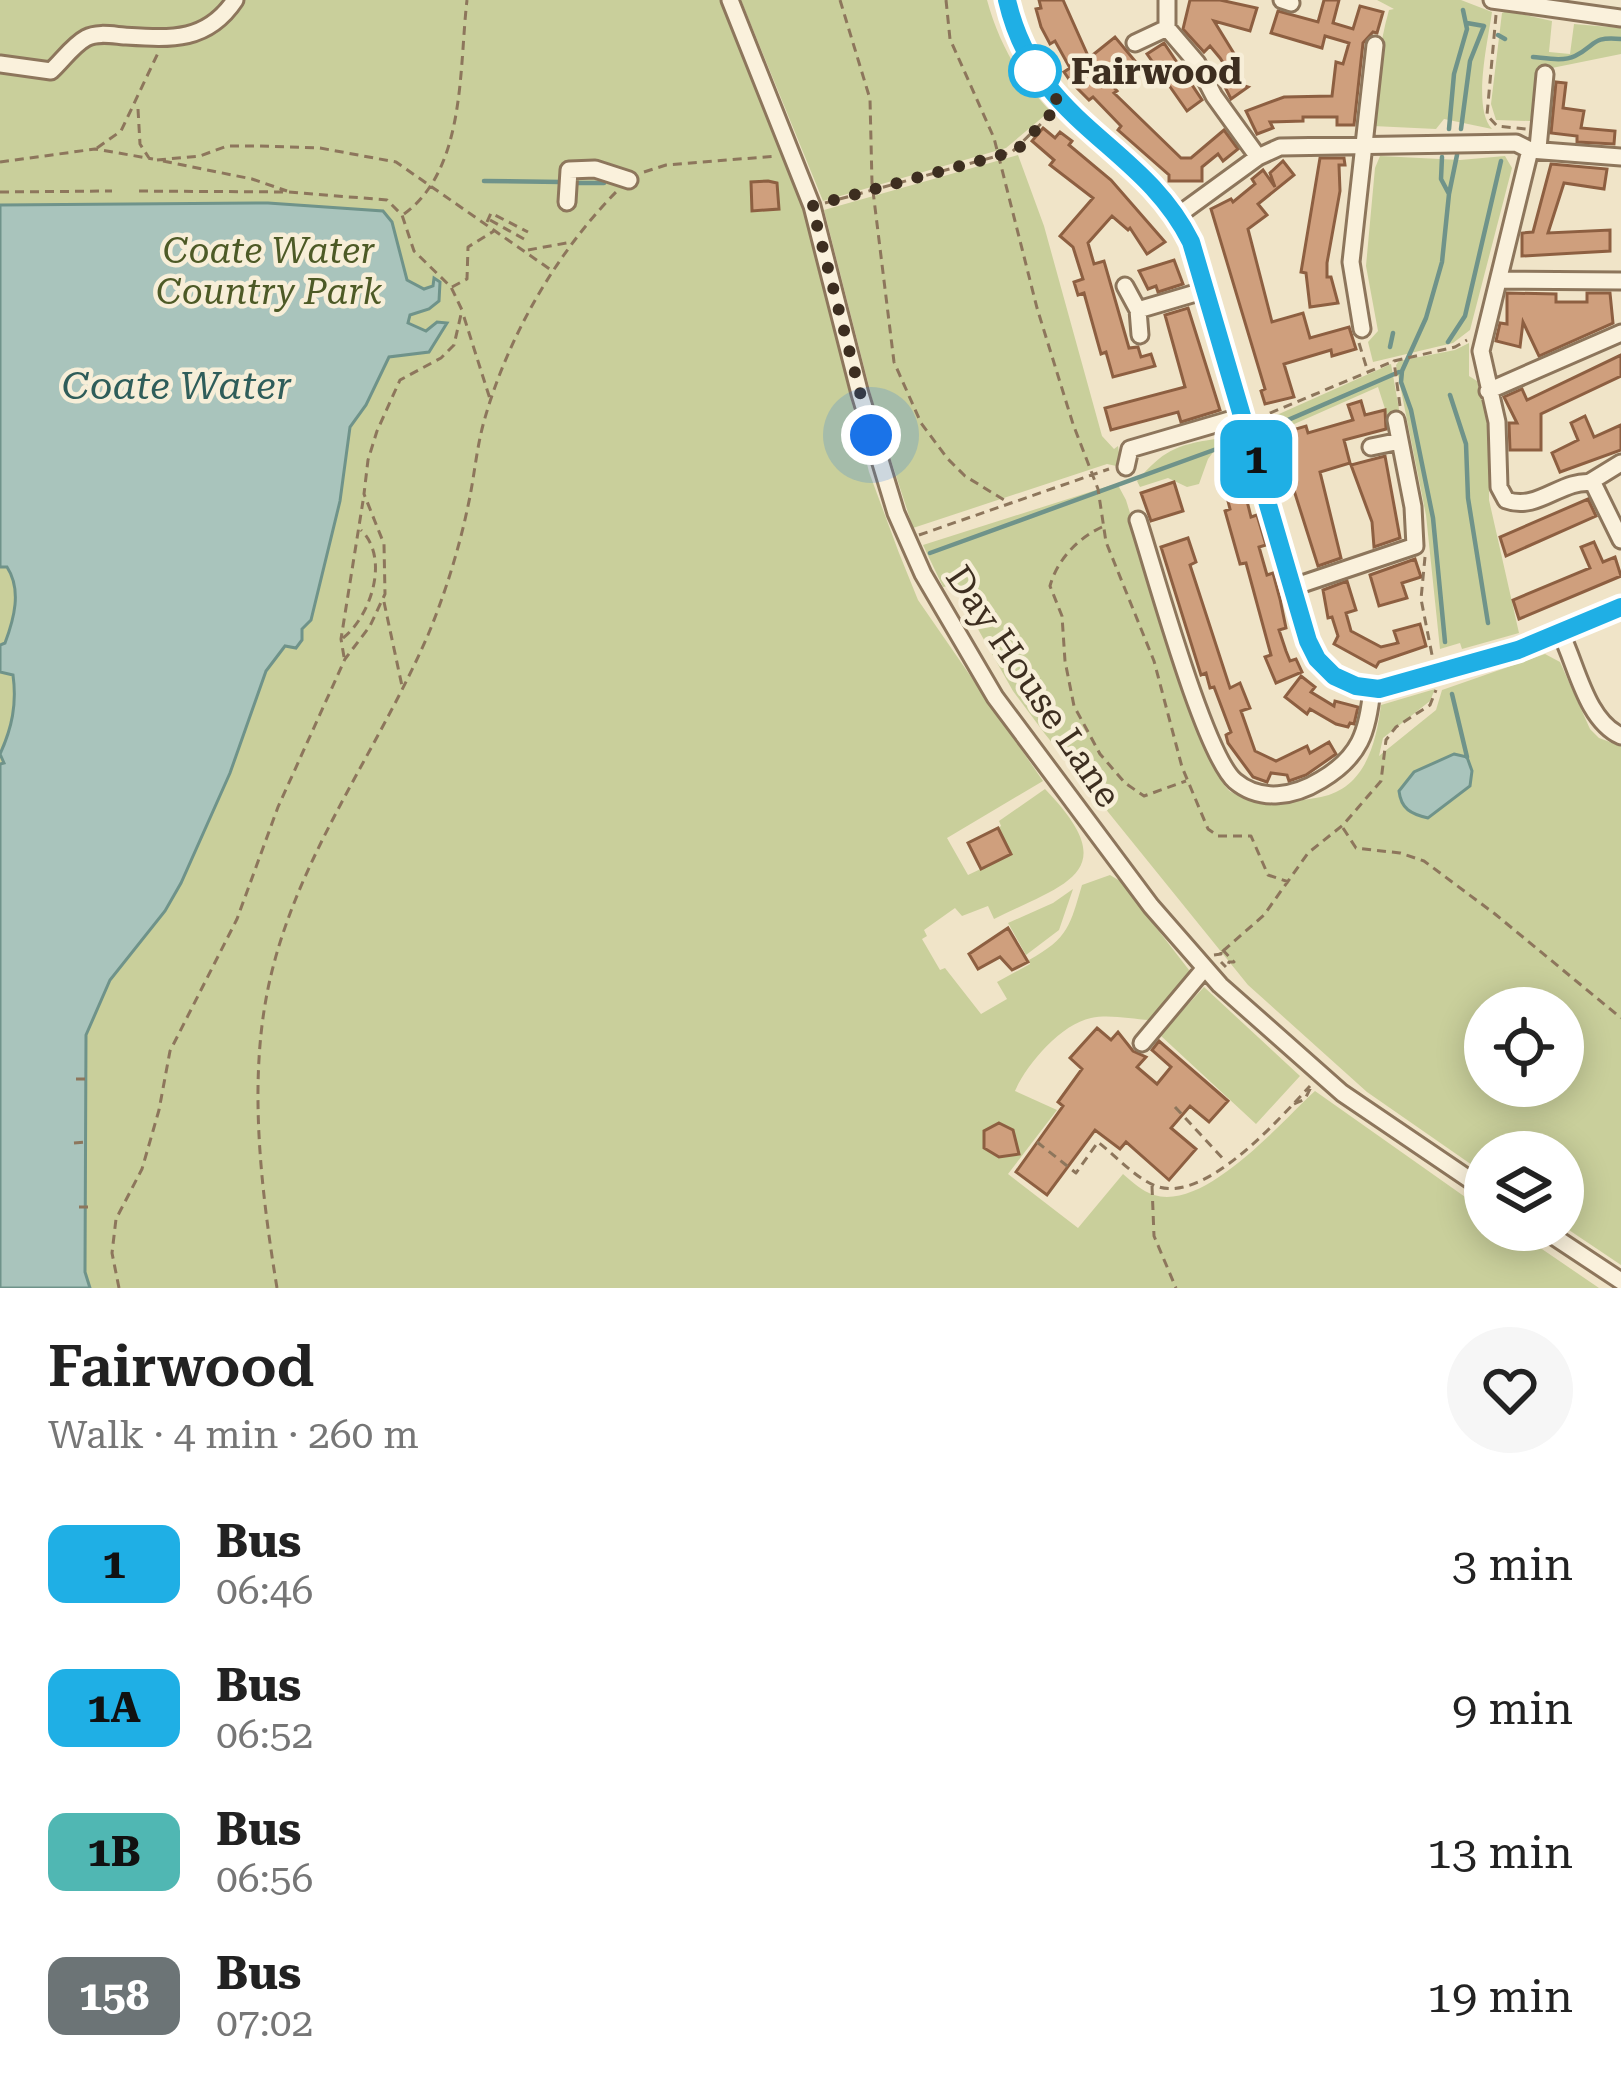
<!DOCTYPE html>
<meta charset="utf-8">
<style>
:root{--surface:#fff;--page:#f6f6f6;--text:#222;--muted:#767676}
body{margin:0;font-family:"Roboto Serif",serif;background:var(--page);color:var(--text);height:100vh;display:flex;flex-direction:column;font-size:45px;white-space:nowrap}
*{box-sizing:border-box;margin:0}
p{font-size:39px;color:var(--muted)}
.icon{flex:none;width:66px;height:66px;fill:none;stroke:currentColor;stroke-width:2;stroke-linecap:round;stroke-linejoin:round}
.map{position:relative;height:1288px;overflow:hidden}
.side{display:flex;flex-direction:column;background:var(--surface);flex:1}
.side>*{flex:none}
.badge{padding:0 24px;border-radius:18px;font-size:42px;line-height:78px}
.fabs{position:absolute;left:1464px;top:987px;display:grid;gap:24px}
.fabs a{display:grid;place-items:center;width:120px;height:120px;border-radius:50%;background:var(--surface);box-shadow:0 6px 30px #0003;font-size:60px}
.you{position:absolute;width:60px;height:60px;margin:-30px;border:9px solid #fff;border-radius:50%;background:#1a73e8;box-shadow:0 0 0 18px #1a73e833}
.map>.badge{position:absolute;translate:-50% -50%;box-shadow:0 0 0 6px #fff}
.round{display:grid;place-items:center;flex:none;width:126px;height:126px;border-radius:63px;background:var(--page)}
.headline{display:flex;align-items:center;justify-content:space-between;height:204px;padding:0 48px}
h1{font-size:57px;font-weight:600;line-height:90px}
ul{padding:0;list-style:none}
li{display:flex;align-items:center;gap:36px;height:144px;padding:0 48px}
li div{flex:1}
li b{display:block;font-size:45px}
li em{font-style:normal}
li .badge{min-width:132px;font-weight:700;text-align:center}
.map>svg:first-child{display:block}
.green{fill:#c9cf9b;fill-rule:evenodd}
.water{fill:#a9c4bc;stroke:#6f938a;stroke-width:3}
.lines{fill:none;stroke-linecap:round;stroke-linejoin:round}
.stream{stroke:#6f938a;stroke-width:4.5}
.building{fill:#cf9f7d;stroke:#8d5f41;stroke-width:3}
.minor-casing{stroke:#8d765c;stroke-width:21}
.path{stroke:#8d765c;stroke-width:3;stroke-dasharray:9 6;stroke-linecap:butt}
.minor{stroke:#faf1dc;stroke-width:15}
.line-casing{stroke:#fff;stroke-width:27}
.line{stroke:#1fafe5;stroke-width:18}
.walk{stroke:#3d2e20;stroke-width:12;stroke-dasharray:0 21.6}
.stop-dot{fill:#fff;stroke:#1fafe5;stroke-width:6}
.labels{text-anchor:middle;stroke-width:9;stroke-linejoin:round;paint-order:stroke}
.stop-label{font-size:36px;font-weight:bold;fill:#3d2e20;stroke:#f7eed8;text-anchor:start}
.park-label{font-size:36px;font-style:italic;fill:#4d5a26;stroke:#f7eed8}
.street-label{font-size:36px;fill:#3d2e20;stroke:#f7eed8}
.water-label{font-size:39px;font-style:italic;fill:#2f5d5a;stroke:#f7eed8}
</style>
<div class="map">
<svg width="1621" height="1288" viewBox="0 0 1621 1288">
<rect width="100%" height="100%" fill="#f0e4c8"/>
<path class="green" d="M 0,0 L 723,0 L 794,169 L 869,472 L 899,553 L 918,600 L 1043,781 L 947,838 L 968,875 L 1010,855 L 998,828 L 1001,826 L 999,821 L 1045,789 C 1125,872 1067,883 994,919 L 988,906 L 962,916 L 955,908 L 924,930 L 927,936 L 922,939 L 940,970 L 945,968 L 981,1014 L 1007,999 L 997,982 L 1030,964 L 1029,960 C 1069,938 1070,925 1082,885 L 1110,875 L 1120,881 L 1189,970 L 1188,982 L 1150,1020 C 1131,1019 1109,1014 1091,1018 C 1061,1024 1026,1065 1015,1091 L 1057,1110 L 1008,1174 L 1078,1228 L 1123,1174 C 1132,1182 1142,1191 1154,1195 C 1205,1211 1281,1122 1315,1091 L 1485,1211 L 1485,1230 L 1514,1230 L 1599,1288 L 0,1288 Z
M 741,0 L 987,0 C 999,44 1019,78 1050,111 L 1006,148 L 823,201 Z
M 1377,0 L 1461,0 L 1492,12 C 1488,41 1472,108 1492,129 L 1444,119 L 1436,129 L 1373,126 C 1374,90 1379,45 1389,10 L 1394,9 Z
M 1507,11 L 1552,21 L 1549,52 L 1570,54 L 1574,24 L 1621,28 L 1621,54 L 1542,70 L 1530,121 L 1496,120 L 1491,104 L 1501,21 L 1502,13 Z
M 1018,155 L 1044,226 L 1102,436 L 1114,449 L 1118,446 L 1121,467 L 1107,464 L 913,528 L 876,414 L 824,210 Z
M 1380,156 L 1460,160 L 1505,156 L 1512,168 L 1470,330 L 1453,343 L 1373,362 L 1368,342 L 1378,331 L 1366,266 L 1375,168 Z
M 1469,343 L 1469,376 L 1477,381 L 1489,427 L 1489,500 L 1519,633 L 1462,649 L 1460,643 L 1440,649 L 1426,515 L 1396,365 L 1399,361 L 1455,350 Z
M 1391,364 L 1400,415 L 1388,418 L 1378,387 L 1267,436 L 1263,421 Z
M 1215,439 L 1221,442 L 1208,459 L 1199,484 L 1187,487 L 1168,478 L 1140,487 L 1137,481 C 1163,451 1175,445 1215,439 Z
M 1112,485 L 1119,487 L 1126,500 C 1140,544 1204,777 1231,792 C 1260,808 1291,802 1321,797 C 1365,788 1376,744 1381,705 L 1435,689 L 1430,701 L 1383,738 L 1379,756 L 1436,710 L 1442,690 L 1545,654 L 1560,662 L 1590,729 L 1599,738 L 1621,746 L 1621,1265 L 1563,1226 L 1563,1152 L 1485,1152 L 1485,1174 L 1367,1092 L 1248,985 L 1045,734 L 1013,691 L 953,585 L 943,587 L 923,545 ZM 1485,1008 L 1563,1008 L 1563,1086 L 1485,1086 Z
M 1073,889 L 1059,930 L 1026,955 L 1008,923 L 1053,903 Z
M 1204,987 L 1300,1076 L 1256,1124 L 1160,1035 Z"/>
<path class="water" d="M 268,203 L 383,211 L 392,222 L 407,280 L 424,289 L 433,286 L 434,278 L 440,282 L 439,301 L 429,309 L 410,315 L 408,323 L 426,331 L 437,322 L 447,323 L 429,352 L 389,357 L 366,405 L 350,427 L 340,501 L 311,620 L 302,629 L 302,640 L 296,648 L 285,646 L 266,671 L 230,773 L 181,883 L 165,911 L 110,980 L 86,1035 L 85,1272 L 90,1288 L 0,1288 L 0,764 L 4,763 L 0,754 C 12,728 17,704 13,675 L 0,672 L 0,645 L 5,643 C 14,619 22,590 7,567 L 0,567 L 0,205 Z
M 1454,754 L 1467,757 L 1472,771 L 1470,786 L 1428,818 C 1411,814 1401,809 1399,791 L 1414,772 Z"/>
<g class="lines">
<path class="stream" d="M 1498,35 L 1505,39
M 1533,57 C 1545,58 1563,62 1575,56 C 1597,45 1591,36 1621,39
M 1449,129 L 1454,74 L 1467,29 L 1463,10
M 1461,129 L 1470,61 L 1484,26 L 1467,23
M 1442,157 L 1441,179 L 1449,194 L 1442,262 L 1426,318 L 1402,371 L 1401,382 L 1411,410 L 1433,518 L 1445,642
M 484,181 L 562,182
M 574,183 L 604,183
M 1449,194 L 1457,155
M 1448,342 L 1465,316 L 1501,161
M 1390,347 L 1393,333
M 1450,395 L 1466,444 L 1468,498 L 1488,623
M 1267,429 L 1399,372
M 930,553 L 1233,443
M 1452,694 L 1467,757"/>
</g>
<path class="building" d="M 1039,0 L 1063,0 L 1089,58 L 1115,37 L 1135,61 L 1109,82 L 1117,91 L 1114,93 L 1181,158 L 1191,158 L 1224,130 L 1238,149 L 1223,161 L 1218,154 L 1202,167 L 1202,181 L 1169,181 L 1169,175 L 1118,130 L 1121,126 L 1093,97 L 1089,100 L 1071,82 L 1064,72 L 1070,68 L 1055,41 L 1050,44 L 1041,27 L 1036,9 L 1041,8 Z
M 1190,0 L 1220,0 L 1257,8 L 1250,31 L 1214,21 L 1241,65 L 1235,83 L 1248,87 L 1231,99 L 1220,77 L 1229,72 L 1220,58 L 1210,46 L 1204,52 L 1183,29 Z
M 1324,0 L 1339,0 L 1333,23 L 1353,29 L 1360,6 L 1383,12 L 1377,33 L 1373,32 L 1363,43 L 1354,125 L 1337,125 L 1337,117 L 1303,117 L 1303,121 L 1270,122 L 1273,128 L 1257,134 L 1246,111 L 1284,97 L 1332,96 L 1336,62 L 1343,64 L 1349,43 L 1325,36 L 1322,48 L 1271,33 L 1278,11 L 1318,22 Z
M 1164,43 L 1202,100 L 1187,111 L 1147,54 Z
M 1556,82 L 1566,83 L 1563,108 L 1584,111 L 1581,128 L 1615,131 L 1614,144 L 1577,142 L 1577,136 L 1551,133 Z
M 1043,128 L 1055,138 L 1060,132 L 1072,141 L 1069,145 L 1111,180 L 1165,242 L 1147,254 L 1130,228 L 1128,230 L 1112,216 L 1088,243 L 1094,264 L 1104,261 L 1129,348 L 1138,347 L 1141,357 L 1151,354 L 1155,366 L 1113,377 L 1106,352 L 1101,354 L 1084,293 L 1078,295 L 1074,282 L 1083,279 L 1073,247 L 1060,236 L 1093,198 L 1050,165 L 1054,160 L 1032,141 Z
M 1320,158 L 1344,158 L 1345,165 L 1339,165 L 1340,191 L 1327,263 L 1327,277 L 1331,277 L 1338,303 L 1310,307 L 1306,273 L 1301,272 Z
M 1283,161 L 1294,175 L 1258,204 L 1267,215 L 1248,229 L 1272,322 L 1303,313 L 1310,338 L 1349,327 L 1356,349 L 1332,356 L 1331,350 L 1284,364 L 1294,397 L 1265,404 L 1261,391 L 1265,389 L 1211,209 L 1231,199 L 1233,202 L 1255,184 L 1252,179 L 1263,170 L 1275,187 L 1270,173 Z
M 1551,164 L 1607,169 L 1604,189 L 1564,183 L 1548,233 L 1610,230 L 1610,251 L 1522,256 L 1522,233 L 1533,232 Z
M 768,181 L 777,183 L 779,209 L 752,211 L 751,182 Z
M 1174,260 L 1183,284 L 1158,292 L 1156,286 L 1148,289 L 1139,271 Z
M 1507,293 L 1556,294 L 1556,302 L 1587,302 L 1587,293 L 1610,293 L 1613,323 L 1539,356 L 1523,322 L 1520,347 L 1496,341 L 1500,323 L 1507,324 Z
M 1188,308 L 1220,410 L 1181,422 L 1178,412 L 1111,430 L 1105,408 L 1185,387 L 1165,315 Z
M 1621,355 L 1621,376 L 1541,414 L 1541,450 L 1510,450 L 1509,423 L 1517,423 L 1504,397 L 1522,389 L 1527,400 Z
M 1361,401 L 1365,415 L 1385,410 L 1386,429 L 1344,440 L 1350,463 L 1320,472 L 1341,558 L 1318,566 L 1285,462 L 1282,433 L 1306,426 L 1308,433 L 1353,420 L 1348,405 Z
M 1585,416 L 1594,437 L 1621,425 L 1621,450 L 1560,472 L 1552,453 L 1578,440 L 1571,423 Z
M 1385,456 L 1400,538 L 1374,547 L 1372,522 L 1351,465 Z
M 1237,461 L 1251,517 L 1257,515 L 1266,545 L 1259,547 L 1267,575 L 1273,573 L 1280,599 L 1286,628 L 1279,630 L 1286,651 L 1290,661 L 1296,659 L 1302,672 L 1276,683 L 1265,657 L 1271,655 L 1246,563 L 1240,564 L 1225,511 L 1230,509 L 1219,466 Z
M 1174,482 L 1183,511 L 1151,521 L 1141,493 Z
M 1588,499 L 1596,516 L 1506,556 L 1500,537 Z
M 1188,538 L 1196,562 L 1190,565 L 1230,688 L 1240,683 L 1250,708 L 1241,711 L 1255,751 L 1276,761 L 1307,746 L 1310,753 L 1329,742 L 1336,754 L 1306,775 L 1289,781 L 1287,775 L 1271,773 L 1267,782 L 1253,777 L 1228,743 L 1226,735 L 1231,732 L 1214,687 L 1210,688 L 1206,673 L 1201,675 L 1161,547 Z
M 1594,542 L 1603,562 L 1615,557 L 1621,576 L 1519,619 L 1513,600 L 1590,568 L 1581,547 Z
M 1415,559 L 1421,577 L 1402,583 L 1407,598 L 1379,606 L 1370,575 Z
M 1347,581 L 1356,610 L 1346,613 L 1351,631 L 1381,647 L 1398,643 L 1394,631 L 1420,624 L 1426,646 L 1379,662 L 1376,667 L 1334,644 L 1338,636 L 1332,617 L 1328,618 L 1323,590 Z
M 1301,676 L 1315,687 L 1311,692 L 1334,706 L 1335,701 L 1358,707 L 1354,724 L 1350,723 L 1348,727 L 1336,724 L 1310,709 L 1307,714 L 1285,697 Z
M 998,828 L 1011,854 L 981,869 L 968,843 Z
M 1008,928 L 1028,962 L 1012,970 L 1000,957 L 978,969 L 969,954 Z
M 1097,1028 L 1111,1040 L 1118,1032 L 1133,1051 L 1146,1057 L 1137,1067 L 1157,1084 L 1171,1067 L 1152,1050 L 1159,1041 L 1228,1101 L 1209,1122 L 1190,1106 L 1171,1128 L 1196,1149 L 1169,1180 L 1126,1142 L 1120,1149 L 1095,1130 L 1047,1195 L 1016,1172 L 1063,1106 L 1058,1102 L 1082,1069 L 1070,1058 Z
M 999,1123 L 1013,1130 L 1019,1154 L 999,1157 L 984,1148 L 984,1131 Z"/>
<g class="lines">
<g class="minor-casing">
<path id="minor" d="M 730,0 L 812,206 L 860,394 L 896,513 L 923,574 L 995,697 L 1151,906 L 1220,985 L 1342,1093 L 1485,1190
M 1007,0 C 1036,127 1140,143 1191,242 L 1308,641 L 1322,665 L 1342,680 L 1364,687 L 1388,688 L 1518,649 L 1621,607
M 1167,0 L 1167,28 L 1197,63 L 1214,96 L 1258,157
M 1282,0 L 1291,3
M 1492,0 L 1621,18
M 1135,43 L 1167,28
M 0,64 L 51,71 C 62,61 73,45 86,38 C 97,32 112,35 124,36 C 171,39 207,42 235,0
M 1538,148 L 1545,74
M 1530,150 L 1621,157
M 567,202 L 569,170 L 595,169 L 629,180
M 1177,216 L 1258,157 L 1280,147 L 1516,143 L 1530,150 L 1481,351 L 1497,422 L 1499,487 L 1506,500 C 1538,512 1562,478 1593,483 L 1621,540
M 1501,280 L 1621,281
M 1125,286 L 1138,310 L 1140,335
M 1138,310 L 1206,290
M 1362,329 L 1351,262 L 1375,45
M 1488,391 L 1621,333
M 1371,447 L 1400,441
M 1130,449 L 1243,416
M 1126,467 L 1130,449
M 1590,482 L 1621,463
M 1138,520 C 1154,569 1204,754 1235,781 C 1261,803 1295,796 1321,780 C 1360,757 1368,732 1372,688
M 1293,587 L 1415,546 L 1413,507 L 1396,420
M 1561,634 C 1577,666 1586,720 1621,736
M 1142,1043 L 1204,969
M 1544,1230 L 1621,1281"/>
</g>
<path class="path" d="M 840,0 L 870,99 L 872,183 L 894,362 L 921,423 L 947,458 L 965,476 L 1009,503
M 946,0 L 950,39 L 994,138 L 1037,308 L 1073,424 L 1098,489 L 1106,542 L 1154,661 L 1182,767 L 1208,829 L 1218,836 L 1251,836 L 1268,875 L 1289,882
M 1496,15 L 1487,115 L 1497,126 L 1526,129
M 138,109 L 140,144 L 149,158
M 97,148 L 121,131 L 158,53
M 157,160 L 200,156 L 227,146 L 259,146 L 320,148 L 396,162 L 551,270
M 163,161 L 252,179 L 287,191
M 0,162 L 95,149 L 153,159
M 644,172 L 666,165 L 777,156
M 0,192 L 112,191
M 825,203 L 1012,152 L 1051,114
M 404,214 C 466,169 459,68 467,0
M 490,220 L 524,239
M 487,222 L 491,213 L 528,232
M 528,250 L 572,242
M 452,287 L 467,279 L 468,247 L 494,231
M 464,317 L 490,399
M 1359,343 L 1367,369
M 1400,406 L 1394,361 L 1455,347 L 1467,340
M 1256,419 L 1394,361
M 1102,527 C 1078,538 1057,560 1050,586 L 1062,616 L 1065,661 L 1074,706 L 1100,754 L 1125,783 L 1144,796 L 1186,781
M 919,535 L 1109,469
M 1425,557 L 1421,599 L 1433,660
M 384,602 L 402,686
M 343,638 C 371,616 390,558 361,530
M 344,657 L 341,639 L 363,501
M 1343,828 L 1356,848 L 1400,853 L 1424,861 L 1495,914 L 1621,1018
M 1223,951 L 1264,915 L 1308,853 L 1343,825 L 1381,781 L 1386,740 L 1396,727 L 1430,705 L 1436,690
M 1214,955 L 1221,954 L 1221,948 L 1234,962 L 1229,962 L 1227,968 L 1221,962
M 76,1079 L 87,1079
M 1294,1104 L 1305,1099 L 1311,1087
M 1175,1107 L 1226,1162
M 1037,1142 L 1076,1173 L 1098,1142 C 1116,1156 1138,1181 1159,1187 C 1208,1201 1280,1118 1310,1086
M 74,1143 L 87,1142
M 1152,1186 L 1154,1236 L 1176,1288
M 79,1207 L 88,1207
M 119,1288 L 112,1253 L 116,1219 L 142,1169 L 159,1110 L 170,1051 L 237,919 L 278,807 L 345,659 L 370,626 L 385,594 L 384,544 L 364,494 L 368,460 L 377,431 L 400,380 L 441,358 L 454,345 L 462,310 L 451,287 L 414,251 L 402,215 L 387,200 L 289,192 L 134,191
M 277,1288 C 262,1196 249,1092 266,999 C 290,866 375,757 428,635 C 445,594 459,549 468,506 C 474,479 476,452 483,425 C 506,340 555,254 617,191"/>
<use href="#minor" class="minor"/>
</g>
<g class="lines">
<g class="line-casing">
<path id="line" d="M 1007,0 C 1036,126 1141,142 1191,242 L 1308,641 L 1317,659 L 1334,676 L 1356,686 L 1379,689 L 1518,650 L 1621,607"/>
</g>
<use href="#line" class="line"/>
<path class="walk" d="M 871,435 L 812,206 L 1016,151 L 1060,104 L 1035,71"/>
</g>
<circle class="stop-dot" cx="1035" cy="71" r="24"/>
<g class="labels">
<g class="stop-label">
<text x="1071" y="84">Fairwood</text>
</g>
<g class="park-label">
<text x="269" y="263">Coate Water<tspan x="269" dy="41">Country Park</tspan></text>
</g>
<g class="street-label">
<text transform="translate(1034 686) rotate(56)" y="13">Day House Lane</text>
</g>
<g class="water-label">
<text x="177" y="399">Coate Water</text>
</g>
</g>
</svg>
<div class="fabs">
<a><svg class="icon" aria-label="locate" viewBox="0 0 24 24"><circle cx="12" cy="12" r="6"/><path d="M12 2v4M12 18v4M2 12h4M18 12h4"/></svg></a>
<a><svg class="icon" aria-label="layers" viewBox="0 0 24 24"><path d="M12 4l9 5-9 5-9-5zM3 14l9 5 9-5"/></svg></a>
</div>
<div class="you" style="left:871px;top:435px"></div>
<b class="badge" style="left:1256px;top:459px;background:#1fafe5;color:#111">1</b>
</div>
<section class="side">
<div class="headline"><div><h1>Fairwood</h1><p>Walk · 4 min · 260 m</p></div><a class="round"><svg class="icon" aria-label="heart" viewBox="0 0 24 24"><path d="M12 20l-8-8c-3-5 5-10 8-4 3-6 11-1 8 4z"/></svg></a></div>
<ul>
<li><span class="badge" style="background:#1fafe5;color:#111">1</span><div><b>Bus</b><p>06:46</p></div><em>3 min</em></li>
<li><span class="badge" style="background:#1fafe5;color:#111">1A</span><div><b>Bus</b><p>06:52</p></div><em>9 min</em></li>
<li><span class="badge" style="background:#50b7b3;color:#111">1B</span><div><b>Bus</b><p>06:56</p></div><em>13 min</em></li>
<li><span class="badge" style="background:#6c7476;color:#fff">158</span><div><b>Bus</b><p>07:02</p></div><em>19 min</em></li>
</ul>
</section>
